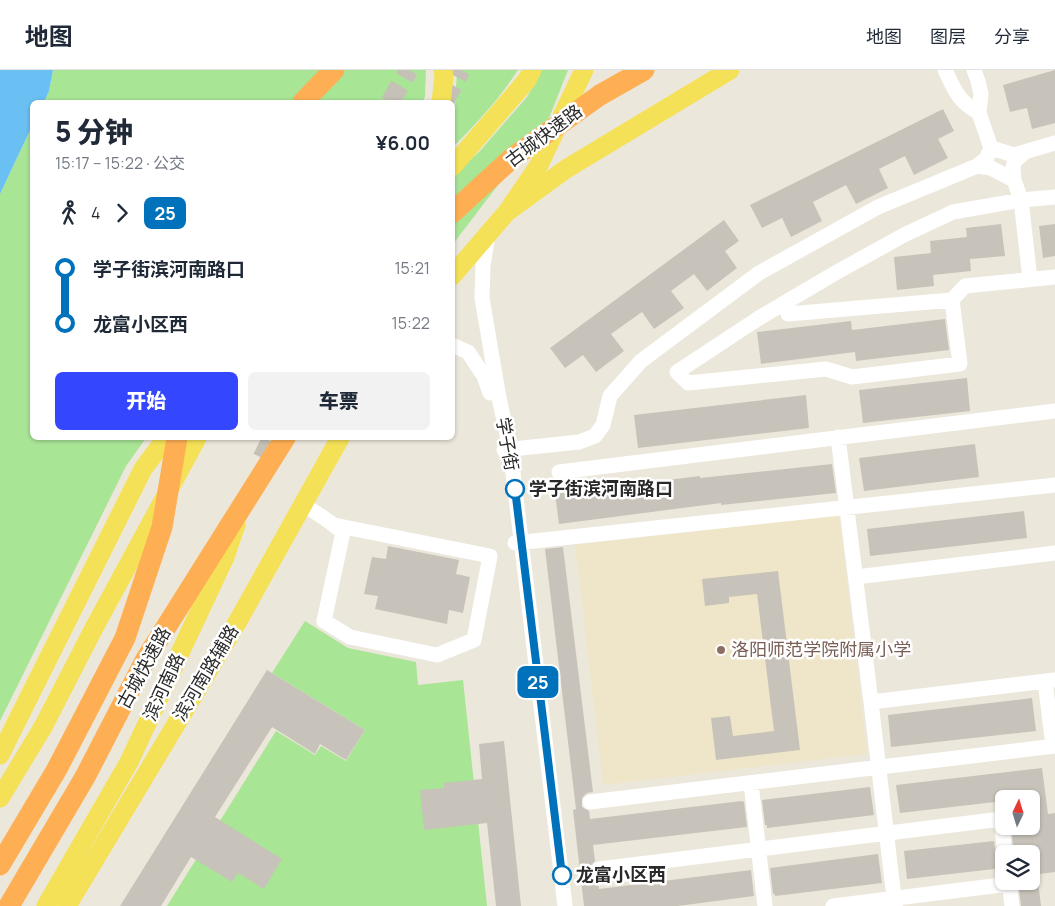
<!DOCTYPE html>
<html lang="zh">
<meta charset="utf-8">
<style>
:root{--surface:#fff;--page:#f2f2f3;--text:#1f2937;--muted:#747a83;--line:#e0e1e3;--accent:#3546ff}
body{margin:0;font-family:Manrope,"Noto Sans SC",sans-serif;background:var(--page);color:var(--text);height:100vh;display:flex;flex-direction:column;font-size:19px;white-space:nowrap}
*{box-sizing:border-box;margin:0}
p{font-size:16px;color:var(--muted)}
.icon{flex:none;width:28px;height:28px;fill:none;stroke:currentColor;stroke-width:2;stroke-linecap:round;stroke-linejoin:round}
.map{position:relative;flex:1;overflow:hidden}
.side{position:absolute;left:30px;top:30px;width:425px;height:340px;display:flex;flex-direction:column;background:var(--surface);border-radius:8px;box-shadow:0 1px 4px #0004}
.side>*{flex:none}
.badge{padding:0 10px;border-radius:8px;font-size:18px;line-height:32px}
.needle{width:32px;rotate:4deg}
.fabs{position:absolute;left:995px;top:720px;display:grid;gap:10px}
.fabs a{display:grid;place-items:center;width:45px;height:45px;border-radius:8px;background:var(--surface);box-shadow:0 1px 4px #0004;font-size:25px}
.map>.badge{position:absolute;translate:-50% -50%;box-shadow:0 0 0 2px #fff}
.legs{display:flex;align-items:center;gap:8px;height:55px;padding:0 25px;font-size:16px}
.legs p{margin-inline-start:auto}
.overview{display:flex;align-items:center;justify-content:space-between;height:85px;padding:0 25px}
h1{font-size:28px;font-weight:800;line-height:38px}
.button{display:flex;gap:10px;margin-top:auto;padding:10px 25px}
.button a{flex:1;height:58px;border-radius:8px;background:var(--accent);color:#fff;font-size:20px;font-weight:800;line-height:58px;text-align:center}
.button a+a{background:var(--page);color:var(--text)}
ul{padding:0 25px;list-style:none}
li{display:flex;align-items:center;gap:18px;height:55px;font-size:19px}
li i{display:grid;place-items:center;width:8px;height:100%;margin:0 6px;background:currentColor}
li i::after{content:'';width:12px;height:12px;margin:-6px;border:4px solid;border-radius:50%;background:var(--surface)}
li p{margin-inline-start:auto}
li:first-child i{background:linear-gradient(#0000 50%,currentColor 0)}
li:last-child i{background:linear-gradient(currentColor 50%,#0000 0)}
header{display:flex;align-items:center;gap:30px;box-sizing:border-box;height:70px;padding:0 25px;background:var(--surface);border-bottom:1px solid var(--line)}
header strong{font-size:24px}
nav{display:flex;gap:28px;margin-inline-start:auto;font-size:18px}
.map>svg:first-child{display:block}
.education{fill:#efe6c9}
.green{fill:#a8e595}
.water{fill:#6ac0f2}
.building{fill:#c8c3ba}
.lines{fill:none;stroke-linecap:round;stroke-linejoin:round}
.major-tunnel{stroke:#c5c1b7;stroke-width:19;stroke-dasharray:19 9;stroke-linecap:butt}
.minor{stroke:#fff;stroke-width:15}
.major{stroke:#f5e157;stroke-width:19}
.highway{stroke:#ffaf53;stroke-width:21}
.line-1-casing{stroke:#fff;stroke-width:11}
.line-1{stroke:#0072bc;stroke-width:8}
.stop-1-dot{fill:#fff;stroke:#0072bc;stroke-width:2.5}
.education-dot{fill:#8d6e63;stroke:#fff;stroke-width:2}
.labels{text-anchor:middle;stroke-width:5;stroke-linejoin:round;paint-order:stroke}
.street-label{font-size:18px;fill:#292929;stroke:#fff}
.stop-label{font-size:18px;font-weight:bold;fill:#292929;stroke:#fff;text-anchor:start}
.education-label{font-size:18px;fill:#785e54;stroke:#fff;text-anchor:start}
</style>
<header>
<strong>地图</strong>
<nav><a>地图</a><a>图层</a><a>分享</a></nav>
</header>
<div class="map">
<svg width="1055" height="836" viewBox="0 0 1055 836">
<rect width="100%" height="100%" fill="#ece7db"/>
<path class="education" d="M 839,445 L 867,684 L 603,715 L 575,475 Z"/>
<path class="green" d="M 53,0 L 426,0 L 425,26 L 423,32 L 44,32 L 49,21 Z
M 457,0 L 518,0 C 499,29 477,53 453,77 L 453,44 L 455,37 Z
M 542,0 L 568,0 L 549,48 L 453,174 L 453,106 L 480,81 L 527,27 Z
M 32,56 L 32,368 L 146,368 L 126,396 L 0,651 L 0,124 Z
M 305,551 L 348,578 L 416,592 L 418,615 L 463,610 L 487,836 L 167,836 L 276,661 L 315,685 L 321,676 L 346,691 L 365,660 L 272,603 Z"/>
<path class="water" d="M 0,0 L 53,0 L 49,21 L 44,32 L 32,32 L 32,56 L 0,124 Z"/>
<path class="building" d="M 1055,0 L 1055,53 L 1032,59 L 1027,38 L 1010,42 L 1003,15 Z
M 943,39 L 954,61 L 938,69 L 948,88 L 914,105 L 905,86 L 879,99 L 888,118 L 856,134 L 846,115 L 813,132 L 822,151 L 791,167 L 782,148 L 762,158 L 750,135 Z
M 724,150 L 739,171 L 725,181 L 737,198 L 707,221 L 694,204 L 671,221 L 684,238 L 654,259 L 642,242 L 611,264 L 624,281 L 596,302 L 583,285 L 565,298 L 550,278 Z
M 1001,154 L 1005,186 L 970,189 L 971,201 L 933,205 L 934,216 L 897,220 L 894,187 L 931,183 L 930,171 L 967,167 L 966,158 Z
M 1055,154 L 1055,186 L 1043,188 L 1039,156 Z
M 945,249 L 949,280 L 856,291 L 855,282 L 761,294 L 757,262 L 851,251 L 852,260 Z
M 967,308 L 970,341 L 863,353 L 859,320 Z
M 806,325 L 809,358 L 638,378 L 634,345 Z
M 975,374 L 979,407 L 864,421 L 859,388 Z
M 832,394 L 836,423 L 721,435 L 721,433 L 559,454 L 555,424 L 700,406 L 700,408 Z
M 1024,441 L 1027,468 L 870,486 L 867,459 Z
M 388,476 L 459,490 L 456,504 L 470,507 L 463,543 L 449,540 L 447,554 L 375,539 L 378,526 L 364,524 L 372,487 L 386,489 Z
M 563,477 L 593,722 L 587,723 L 582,728 L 582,737 L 589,741 L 590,749 L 742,731 L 744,732 L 747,757 L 593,775 L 595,791 L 591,795 L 590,800 L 592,805 L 597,808 L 599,819 L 751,800 L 754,826 L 678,836 L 584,836 L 573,740 L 576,739 L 545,479 Z
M 778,501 L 800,680 L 716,690 L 711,648 L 730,646 L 733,666 L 774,661 L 757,524 L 729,527 L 729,533 L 705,536 L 702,509 Z
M 267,600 L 365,660 L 346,690 L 320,674 L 315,684 L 272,657 L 215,747 L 282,789 L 264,819 L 238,803 L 232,812 L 191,787 L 161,836 L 120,836 Z
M 1032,628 L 1036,661 L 891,677 L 888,645 Z
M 504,671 L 521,836 L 496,836 L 487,753 L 424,760 L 420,720 L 444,718 L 444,713 L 482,709 L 479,674 Z
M 1042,698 L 1048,744 L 1055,743 L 1055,802 L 1031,805 L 1031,784 L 1014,784 L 1011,756 L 1031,756 L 1031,729 L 1004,729 L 1004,731 L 900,743 L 896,715 Z
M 870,717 L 874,745 L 767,758 L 767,755 L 765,755 L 762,730 Z
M 994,771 L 996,786 L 998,790 L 1002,793 L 1003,798 L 907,809 L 904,781 Z
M 878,784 L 882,813 L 775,826 L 775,824 L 773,824 L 770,798 Z
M 1018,811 L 1038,811 L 1041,836 L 1021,836 Z"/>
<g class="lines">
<path class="major-tunnel" d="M 390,32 L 409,0
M 444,32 L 461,0
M 262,388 L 272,368"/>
<path class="minor" d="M 945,0 C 955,21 958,31 979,43
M 974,0 L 978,11 L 981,24 L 979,43 L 991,78
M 1025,82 L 1015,91 L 1013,97 L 1014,110 L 1021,130 L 1030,209
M 977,96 L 991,98 L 1014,110
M 488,164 L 483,196 L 482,228 L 499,328 L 510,378 L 565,836
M 952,230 L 960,294 L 852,307 L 826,299 L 688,313 L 677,302 L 759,248 L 837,202 L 904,165 L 953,142 L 1021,130 L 1055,127
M 788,244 L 952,230 L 965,216 L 1055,207
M 452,275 L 468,282 L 484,306 L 490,323
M 838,367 L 871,632
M 504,380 L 579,372 L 595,366 L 603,355 L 610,326 L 641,291 L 759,203 L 878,137 L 977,96 L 986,89 L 991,78 L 1014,85 L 1055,73
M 559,402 L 1055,341
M 303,435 C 318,443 330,452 343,462 L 324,551 L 350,567 L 437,585 L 474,570 L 490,486 L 334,455
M 515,473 L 1055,415
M 856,507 L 1055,483
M 1045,611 L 1053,676
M 751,713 L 765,836
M 590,732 L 1055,676
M 599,799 L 1001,749 L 1005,784
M 1009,811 L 1012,836
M 833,836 L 1009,814
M 895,836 L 871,632 L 1055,610"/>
<path class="major" d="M 441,32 L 444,7 L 443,0
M 452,97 L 527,10 L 532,0
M 507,142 L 566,99 L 730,0
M 452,206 L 507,142 L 539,95 L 584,0
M 0,685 L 143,399 L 166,368
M 0,728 L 43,657 L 94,558 L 197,368
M 46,836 L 129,692 L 225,487 L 236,455
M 67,836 L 238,551 L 340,368"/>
<path class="highway" d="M 303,32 L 334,0
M 452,143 L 512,88 L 600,25 L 644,0
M 0,795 L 57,699 L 125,568 L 162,457 L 177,368
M 9,836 L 85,707 L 146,589 L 285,368"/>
</g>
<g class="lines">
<g class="line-1-casing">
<path id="line-1" d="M 515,419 L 562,805"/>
</g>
<use href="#line-1" class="line-1"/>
</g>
<g class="stop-1-dot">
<circle cx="515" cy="419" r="9"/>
<circle cx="562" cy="805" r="9"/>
</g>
<circle class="education-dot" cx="721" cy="580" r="5"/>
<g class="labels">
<g class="street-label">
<text transform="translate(544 66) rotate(-37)" y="6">古城快速路</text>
<text transform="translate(507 374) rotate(80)" y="6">学子街</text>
<text transform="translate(144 598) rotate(-61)" y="6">古城快速路</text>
<text transform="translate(206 603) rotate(-59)" y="6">滨河南路辅路</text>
<text transform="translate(164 617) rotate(-65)" y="6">滨河南路</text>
</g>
<g class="stop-label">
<text x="529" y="425">学子街滨河南路口</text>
<text x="576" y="811">龙富小区西</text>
</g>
<g class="education-label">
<text x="731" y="586">洛阳师范学院附属小学</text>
</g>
</g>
</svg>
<div class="fabs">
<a><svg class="needle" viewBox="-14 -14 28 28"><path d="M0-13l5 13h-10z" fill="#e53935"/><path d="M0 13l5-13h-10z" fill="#747a83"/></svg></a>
<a><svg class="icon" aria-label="layers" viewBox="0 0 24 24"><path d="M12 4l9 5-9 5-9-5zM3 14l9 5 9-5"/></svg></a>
</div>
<b class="badge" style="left:538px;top:612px;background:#0072bc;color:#fff">25</b>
<section class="side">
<div class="overview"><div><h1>5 分钟</h1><p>15:17 – 15:22 · 公交</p></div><b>¥6.00</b></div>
<div class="legs"><svg class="icon" aria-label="walk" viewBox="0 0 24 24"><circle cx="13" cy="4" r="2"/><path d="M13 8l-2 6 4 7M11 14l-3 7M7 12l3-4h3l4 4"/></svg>4<svg class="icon" aria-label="forward" viewBox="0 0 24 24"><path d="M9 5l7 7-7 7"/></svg><b class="badge" style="background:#0072bc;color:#fff">25</b></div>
<ul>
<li><i style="color:#0072bc"></i><b>学子街滨河南路口</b><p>15:21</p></li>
<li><i style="color:#0072bc"></i><b>龙富小区西</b><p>15:22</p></li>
</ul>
<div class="button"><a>开始</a><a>车票</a></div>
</section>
</div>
